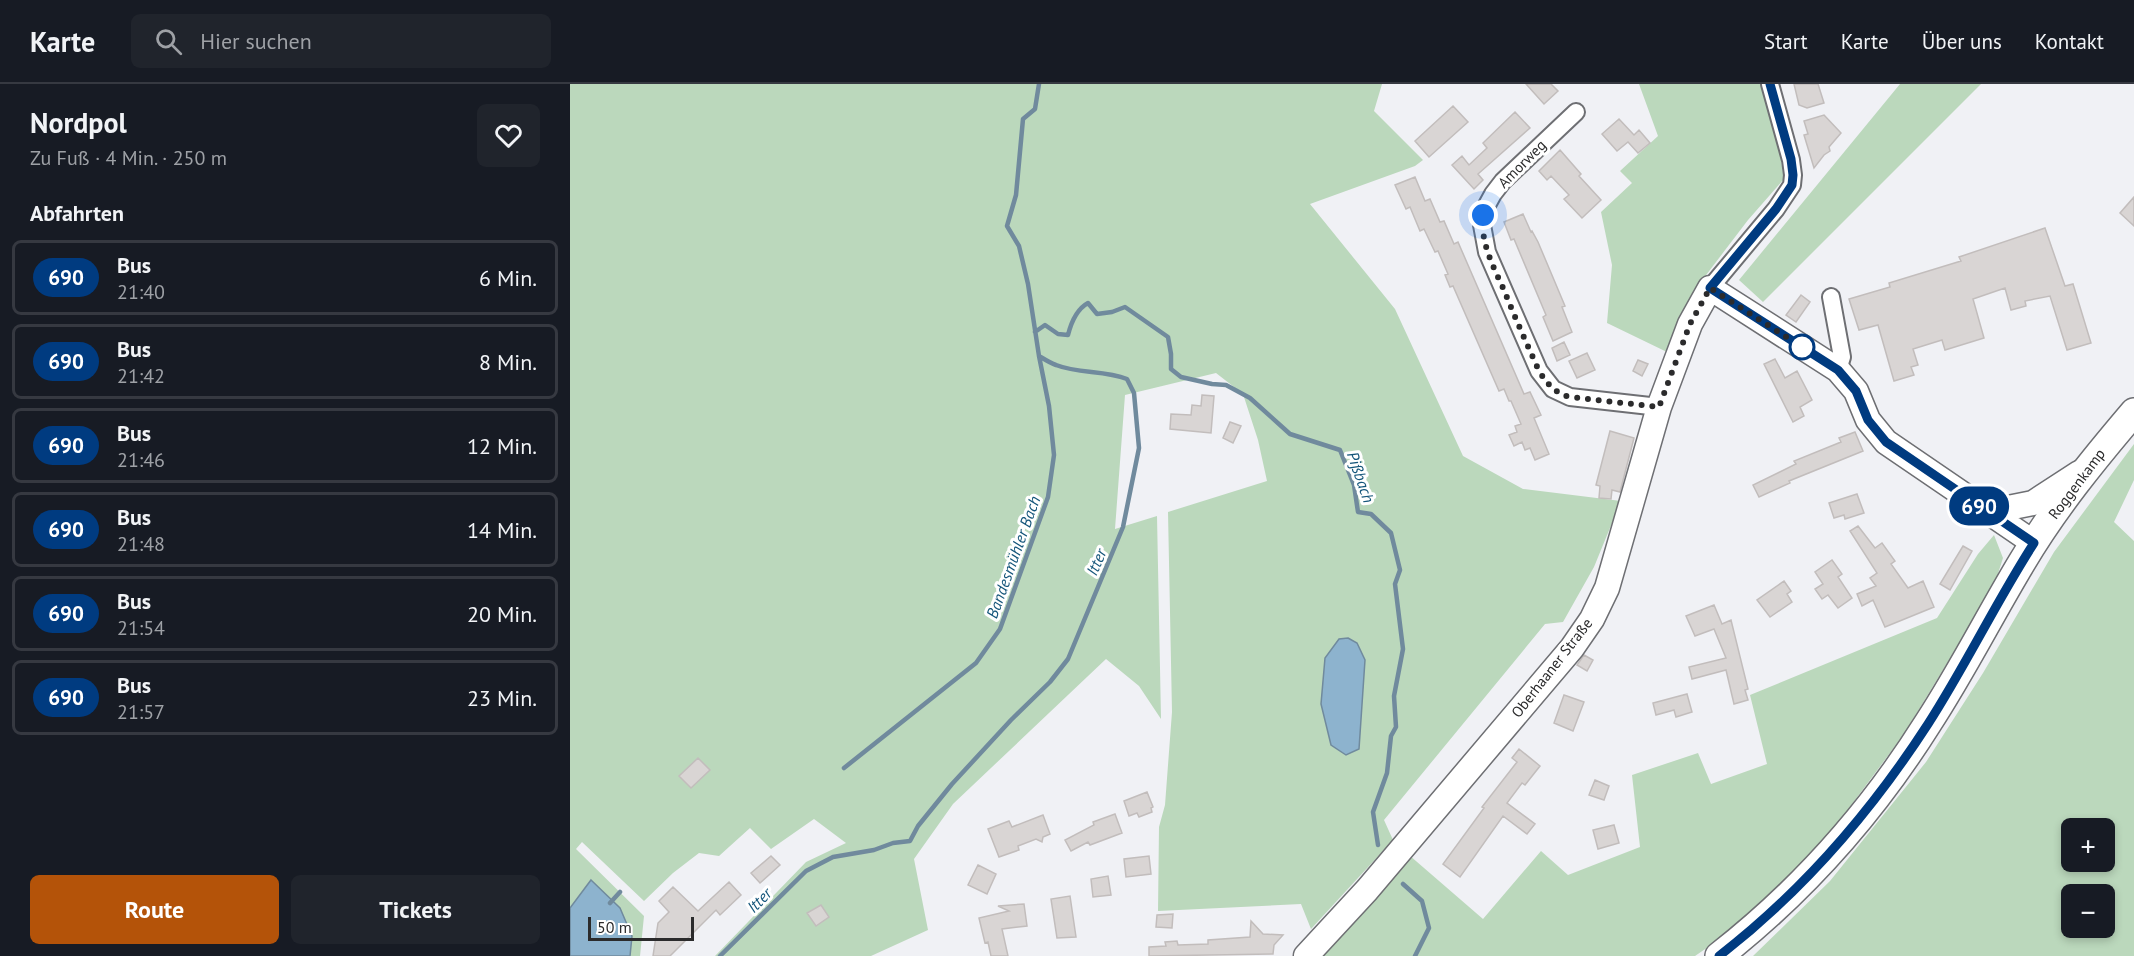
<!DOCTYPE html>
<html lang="de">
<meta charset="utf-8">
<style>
:root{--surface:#171b24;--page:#20242c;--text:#f1f3f6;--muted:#9ea1a6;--line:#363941;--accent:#b45309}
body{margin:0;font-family:"PT Sans",sans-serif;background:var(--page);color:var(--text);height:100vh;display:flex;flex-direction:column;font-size:22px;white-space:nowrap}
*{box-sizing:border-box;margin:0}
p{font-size:20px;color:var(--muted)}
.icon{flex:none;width:33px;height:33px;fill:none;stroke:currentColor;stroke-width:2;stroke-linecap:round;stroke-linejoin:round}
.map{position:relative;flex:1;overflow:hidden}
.sheet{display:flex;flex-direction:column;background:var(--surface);width:570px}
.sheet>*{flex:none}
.badge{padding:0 12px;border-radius:20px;font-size:21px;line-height:39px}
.controls{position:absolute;left:1491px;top:734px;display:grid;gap:12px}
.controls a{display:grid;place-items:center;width:54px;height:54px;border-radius:9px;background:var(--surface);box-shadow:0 3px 9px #0003;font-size:30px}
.scale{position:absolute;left:18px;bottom:15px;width:106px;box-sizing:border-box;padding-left:6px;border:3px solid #2b2b2c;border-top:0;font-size:16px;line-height:21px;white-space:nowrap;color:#2b2b2c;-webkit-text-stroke:4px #fff;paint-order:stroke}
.you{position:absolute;width:30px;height:30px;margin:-15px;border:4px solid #fff;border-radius:50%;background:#1a73e8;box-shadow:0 0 0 9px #1a73e833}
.map>.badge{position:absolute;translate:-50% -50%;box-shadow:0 0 0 3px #fff}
h2{padding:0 30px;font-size:22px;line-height:54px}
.round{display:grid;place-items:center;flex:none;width:63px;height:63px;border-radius:9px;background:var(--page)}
.summary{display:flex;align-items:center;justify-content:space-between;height:102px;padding:0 30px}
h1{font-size:28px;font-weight:700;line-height:45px}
.action{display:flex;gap:12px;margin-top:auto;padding:12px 30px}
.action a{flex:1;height:69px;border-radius:9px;background:var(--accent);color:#fff;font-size:24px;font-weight:700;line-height:69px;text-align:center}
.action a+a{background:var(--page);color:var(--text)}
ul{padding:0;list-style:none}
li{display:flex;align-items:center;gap:18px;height:75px;margin:0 12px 9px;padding:0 18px;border:3px solid var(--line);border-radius:9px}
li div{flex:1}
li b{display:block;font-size:22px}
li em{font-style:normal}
li .badge{min-width:66px;font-weight:700;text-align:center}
header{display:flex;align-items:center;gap:36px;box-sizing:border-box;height:84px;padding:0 30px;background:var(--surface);border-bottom:2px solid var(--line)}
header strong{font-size:28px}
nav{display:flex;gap:33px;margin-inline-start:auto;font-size:21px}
.search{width:420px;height:54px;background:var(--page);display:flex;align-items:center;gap:15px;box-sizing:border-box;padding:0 21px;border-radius:9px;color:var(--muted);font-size:22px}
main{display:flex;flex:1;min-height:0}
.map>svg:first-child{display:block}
.green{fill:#bbd8bc;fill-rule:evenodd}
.water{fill:#8db3ce;stroke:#708a9d;stroke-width:1.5}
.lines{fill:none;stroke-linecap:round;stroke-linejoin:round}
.stream{stroke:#708a9d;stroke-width:4.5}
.building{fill:#d9d5d4;stroke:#c2bdbc;stroke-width:1.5}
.street-casing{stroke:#6e6f73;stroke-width:20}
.secondary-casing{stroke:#6e6f73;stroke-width:27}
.primary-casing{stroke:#6e6f73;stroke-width:30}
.street{stroke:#fff;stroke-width:16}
.secondary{stroke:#fff;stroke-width:24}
.primary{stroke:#fff;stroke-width:27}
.line-casing{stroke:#fff;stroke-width:14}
.line{stroke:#003b80;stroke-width:9}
.walk{stroke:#2b2b2c;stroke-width:6;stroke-dasharray:0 10.8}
.stop-dot{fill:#fff;stroke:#003b80;stroke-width:3}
.labels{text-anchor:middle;stroke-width:6;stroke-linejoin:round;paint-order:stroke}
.street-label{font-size:15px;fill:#2b2b2c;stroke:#fff}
.water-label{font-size:16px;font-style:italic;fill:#14557a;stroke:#fff}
</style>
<header>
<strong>Karte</strong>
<div class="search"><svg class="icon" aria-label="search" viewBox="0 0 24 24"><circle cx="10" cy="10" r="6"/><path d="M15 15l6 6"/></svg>Hier suchen</div>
<nav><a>Start</a><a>Karte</a><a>Über uns</a><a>Kontakt</a></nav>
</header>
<main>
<section class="sheet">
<div class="summary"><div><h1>Nordpol</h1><p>Zu Fuß · 4 Min. · 250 m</p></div><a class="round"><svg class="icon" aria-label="heart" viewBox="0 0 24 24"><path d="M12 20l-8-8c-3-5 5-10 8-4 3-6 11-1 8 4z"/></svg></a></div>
<h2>Abfahrten</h2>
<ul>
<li><span class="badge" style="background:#003b80;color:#fff">690</span><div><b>Bus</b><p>21:40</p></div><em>6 Min.</em></li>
<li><span class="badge" style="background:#003b80;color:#fff">690</span><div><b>Bus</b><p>21:42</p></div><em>8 Min.</em></li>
<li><span class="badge" style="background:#003b80;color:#fff">690</span><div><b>Bus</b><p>21:46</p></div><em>12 Min.</em></li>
<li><span class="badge" style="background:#003b80;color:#fff">690</span><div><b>Bus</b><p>21:48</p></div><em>14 Min.</em></li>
<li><span class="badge" style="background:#003b80;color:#fff">690</span><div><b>Bus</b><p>21:54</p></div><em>20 Min.</em></li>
<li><span class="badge" style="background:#003b80;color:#fff">690</span><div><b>Bus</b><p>21:57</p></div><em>23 Min.</em></li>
</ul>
<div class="action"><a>Route</a><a>Tickets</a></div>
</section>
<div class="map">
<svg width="1564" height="872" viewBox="0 0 1564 872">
<rect width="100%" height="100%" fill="#f0f1f5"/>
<path class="green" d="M 0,0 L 812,0 L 804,27 L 853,76 L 845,82 L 740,120 L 825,225 L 893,372 L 953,405 L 1051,417 L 1024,483 L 993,538 L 975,540 L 814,736 L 823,756 L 741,845 L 731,820 L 588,827 L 589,743 L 595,721 L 602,628 L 598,428 L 697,397 L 688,356 L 673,310 L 646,289 L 555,311 L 545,445 L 587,432 L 591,635 L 569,602 L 536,575 L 383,720 L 344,775 L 358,846 L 301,872 L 145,872 L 236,778 L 276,759 L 244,735 L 201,765 L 180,744 L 149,772 L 129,769 L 103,789 L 74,817 L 12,758 L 6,765 L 74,832 L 70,872 L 0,872 Z
M 1069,0 L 1192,0 L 1209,63 L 1214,95 L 1178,136 L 1130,199 L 1099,269 L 1037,239 L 1042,181 L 1031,128 L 1062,99 L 1050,87 L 1088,52 Z
M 1330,0 L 1411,0 L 1193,218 L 1169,196 Z
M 1564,360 L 1564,396 L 1544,438 L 1564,457 L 1564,872 L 1183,872 L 1260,797 L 1356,678 L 1413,589 L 1484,468 ZM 1502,744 L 1534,744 L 1534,777 L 1502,777 ZM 1502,810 L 1534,810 L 1534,843 L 1502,843 Z
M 1424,451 L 1433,474 L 1424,502 L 1334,650 L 1254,758 L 1176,837 L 1125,872 L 748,872 L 839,771 L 913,835 L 971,767 L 998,791 L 1070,763 L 1062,691 L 1128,669 L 1141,700 L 1197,680 L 1180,611 L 1367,534 L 1408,470 Z"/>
<path class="water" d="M 778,554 L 787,559 L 795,576 L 789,665 L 776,671 L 761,661 L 751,620 L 755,574 L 769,555 Z
M 21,796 L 50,824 L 62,852 L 60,872 L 0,872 L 0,824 Z"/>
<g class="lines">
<path class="stream" d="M 465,248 L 475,241 L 488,250 L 498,251 C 501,239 507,225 518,219 L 527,230 L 542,228 L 555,223 L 598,253 L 601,270 L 601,285 L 611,293 L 642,300 L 656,301 L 680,314 L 720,350 L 770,366 L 784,401 L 788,428 L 801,430 L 821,449 L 830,486 L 825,500 L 833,565 L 824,612 L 826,643 L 821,652 L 817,689 L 803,728 L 808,761
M 274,684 L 406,579 L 430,545 L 478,413 L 484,371 L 479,322 L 469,272
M 833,800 L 852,817 L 859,844 L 845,872
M 40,819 L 50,808
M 150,872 L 236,787 L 263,773 L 304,766 L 323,759 L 340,757 L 348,742 L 382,700 L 441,636 L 480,598 L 498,575 L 553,443 L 569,364 L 564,309 L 557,295 C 534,286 509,290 486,281 C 480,279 474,275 469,272 L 458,200 L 449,162 L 437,142 L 446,111 L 453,35 L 465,25 L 469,0"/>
</g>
<path class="building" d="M 956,0 L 981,0 L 988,7 L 974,20 Z
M 1224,0 L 1248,0 L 1254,19 L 1237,24 L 1229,21 Z
M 883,22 L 898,38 L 859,73 L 845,57 Z
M 945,28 L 960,44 L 908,90 L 913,96 L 904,105 L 882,81 L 892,72 L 899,81 L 917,64 L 913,59 Z
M 1254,31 L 1271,49 L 1259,63 L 1260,67 L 1254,71 L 1244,84 L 1234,51 L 1238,50 L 1234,37 Z
M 1049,35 L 1064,51 L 1069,46 L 1080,59 L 1068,69 L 1058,58 L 1047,67 L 1032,50 Z
M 990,66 L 1011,90 L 1009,92 L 1031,116 L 1012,134 L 994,115 L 999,111 L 981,92 L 977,96 L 969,87 Z
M 845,93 L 855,117 L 860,115 L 870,138 L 874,137 L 884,160 L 888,158 L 954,310 L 960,308 L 971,331 L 964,334 L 979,370 L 965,376 L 960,364 L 955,366 L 952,358 L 944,362 L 939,351 L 947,348 L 945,342 L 951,340 L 941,317 L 939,317 L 934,305 L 929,307 L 883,202 L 880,203 L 875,191 L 878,190 L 868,167 L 865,168 L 854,145 L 850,147 L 840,123 L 836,125 L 825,101 Z
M 1564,113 L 1564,142 L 1550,129 Z
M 953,130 L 961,148 L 962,147 L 968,158 L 995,222 L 992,223 L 1002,248 L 983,257 L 973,233 L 976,231 L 944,155 L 941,156 L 934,138 Z
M 1475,144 L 1495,202 L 1503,200 L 1521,259 L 1497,266 L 1480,212 L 1455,217 L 1456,222 L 1441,226 L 1435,204 L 1403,215 L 1414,254 L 1375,266 L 1372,256 L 1343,265 L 1348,281 L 1341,283 L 1344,291 L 1324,297 L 1308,241 L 1289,246 L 1279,215 L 1320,203 L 1319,199 L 1391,177 L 1389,173 Z
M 1231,211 L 1240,218 L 1226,238 L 1216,231 Z
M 994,258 L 1000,271 L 987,277 L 982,264 Z
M 1017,269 L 1025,286 L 1007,294 L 999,277 Z
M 1205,275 L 1215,294 L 1227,287 L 1242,316 L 1230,323 L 1234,332 L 1223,338 L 1194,280 Z
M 1068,276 L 1078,280 L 1072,292 L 1063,287 Z
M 632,311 L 644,312 L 641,349 L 600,345 L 601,330 L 621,331 L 622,321 L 631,322 Z
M 660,338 L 671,342 L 663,359 L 653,354 Z
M 1040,347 L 1064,354 L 1050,408 L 1042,406 L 1041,415 L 1029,414 L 1030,402 L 1026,401 Z
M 1285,348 L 1293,367 L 1219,397 L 1220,399 L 1189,413 L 1183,401 L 1226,380 L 1224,377 L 1271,358 L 1269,354 Z
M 1287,410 L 1294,429 L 1275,435 L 1274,431 L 1264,434 L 1259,419 Z
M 1288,442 L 1305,464 L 1312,459 L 1325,477 L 1321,480 L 1338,504 L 1353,497 L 1364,523 L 1315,543 L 1303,516 L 1292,522 L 1287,510 L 1306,502 L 1300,494 L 1307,489 L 1280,447 Z
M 1393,462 L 1402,467 L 1380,506 L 1370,500 Z
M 1262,476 L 1272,490 L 1268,493 L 1282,514 L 1268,524 L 1258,511 L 1252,515 L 1245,505 L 1253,500 L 1245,488 Z
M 1214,497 L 1221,507 L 1217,510 L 1222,518 L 1200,533 L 1187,516 Z
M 1144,521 L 1152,540 L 1161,536 L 1178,605 L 1175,606 L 1178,616 L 1164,620 L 1156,586 L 1122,595 L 1119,583 L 1156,574 L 1144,545 L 1125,552 L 1116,532 Z
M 1014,571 L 1023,576 L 1017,587 L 1007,581 Z
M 1117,610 L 1122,628 L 1106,633 L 1104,626 L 1086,631 L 1083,619 Z
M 994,611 L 1014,618 L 1003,647 L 984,639 Z
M 949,665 L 970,682 L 955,701 L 952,699 L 937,719 L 965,740 L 957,750 L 933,732 L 890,793 L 873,780 L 914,724 L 912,723 L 947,678 L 942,674 Z
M 128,674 L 140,686 L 121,704 L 109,692 Z
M 1025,696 L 1039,702 L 1034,716 L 1019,711 Z
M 577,708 L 583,723 L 581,724 L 582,728 L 569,733 L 567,729 L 559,732 L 554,717 Z
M 545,730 L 552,749 L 520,761 L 518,758 L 501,767 L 495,756 L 524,741 L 523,738 Z
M 473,731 L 480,750 L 473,753 L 472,758 L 466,755 L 448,762 L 449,766 L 429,773 L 418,745 L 439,737 L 442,743 Z
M 1044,741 L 1049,759 L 1028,765 L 1023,746 Z
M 201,772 L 210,781 L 190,799 L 181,789 Z
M 579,772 L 581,790 L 556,793 L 554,775 Z
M 408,781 L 426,790 L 417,810 L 398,801 Z
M 538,792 L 541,811 L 523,813 L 521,795 Z
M 159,798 L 171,811 L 150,831 L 146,826 L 100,872 L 83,872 L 88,839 L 99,828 L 89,817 L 103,803 L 128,827 Z
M 500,812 L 506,853 L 487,854 L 481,815 Z
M 454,820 L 457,842 L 432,845 L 438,872 L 421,872 L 418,858 L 415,859 L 409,834 L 439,827 L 428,822 Z
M 251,821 L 259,833 L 246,842 L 237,829 Z
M 603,830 L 602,844 L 586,843 L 587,831 Z
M 681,837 L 693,850 L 713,851 L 704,861 L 703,870 L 579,872 L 579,863 L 596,862 L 595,858 L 607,857 L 608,861 L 638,860 L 638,856 L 680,853 Z"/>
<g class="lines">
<g class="street-casing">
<path id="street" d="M 1006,28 L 933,97 L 923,110 L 917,121 L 912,141 L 917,168 L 969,287 L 983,305 L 1000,313 L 1089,323
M 1140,204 L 1206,125 L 1222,101 L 1223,91 L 1221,76 L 1200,0
M 1261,213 L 1272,273 L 1268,286"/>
</g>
<g class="secondary-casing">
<path id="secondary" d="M 1418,428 L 1463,419 L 1509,389
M 736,872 L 797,806 L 1002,564 L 1022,535 L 1037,504 L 1089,323 L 1120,240 L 1140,204 L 1268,286 L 1286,307 L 1298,336 L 1316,358 L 1464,459"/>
</g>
<g class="primary-casing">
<path id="primary" d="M 1149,872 C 1232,807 1302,728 1358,639 C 1392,587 1420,531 1452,478 C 1484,424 1524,375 1564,328"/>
</g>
<use href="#street" class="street"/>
<use href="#secondary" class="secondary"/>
<use href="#primary" class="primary"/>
</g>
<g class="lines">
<g class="line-casing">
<path id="line" d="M 1149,872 C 1233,807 1301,728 1358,640 C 1396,581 1426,518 1464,459 L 1316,358 L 1298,336 L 1286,307 L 1268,286 L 1140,204 L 1206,125 L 1222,101 L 1223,91 L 1221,75 L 1200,0"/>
</g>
<use href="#line" class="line"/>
<path class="walk" d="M 913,131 C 910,158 923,182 934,206 C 945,234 957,260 969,287 C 978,301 985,309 1000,313 L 1089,323 L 1120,240 L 1140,204 L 1232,263"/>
</g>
<circle class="stop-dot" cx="1232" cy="263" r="12"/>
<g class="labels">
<g class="street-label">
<text transform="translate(952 80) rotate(-45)" y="5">Amorweg</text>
<text transform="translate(1507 400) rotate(-53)" y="5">Roggenkamp</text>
<text transform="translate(982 584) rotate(-52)" y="5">Oberhaaner Straße</text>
</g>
<g class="water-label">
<text transform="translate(791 393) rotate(71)" y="6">Pißbach</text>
<text transform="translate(443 473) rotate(-70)" y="6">Bandesmühler Bach</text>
<text transform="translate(526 478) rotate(-67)" y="6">Itter</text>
<text transform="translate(189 816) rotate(-45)" y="6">Itter</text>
</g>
</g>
</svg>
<div class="controls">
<a>+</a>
<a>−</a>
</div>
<div class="scale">50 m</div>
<div class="you" style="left:913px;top:131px"></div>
<b class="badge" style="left:1409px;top:422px;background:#003b80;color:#fff">690</b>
</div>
</main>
